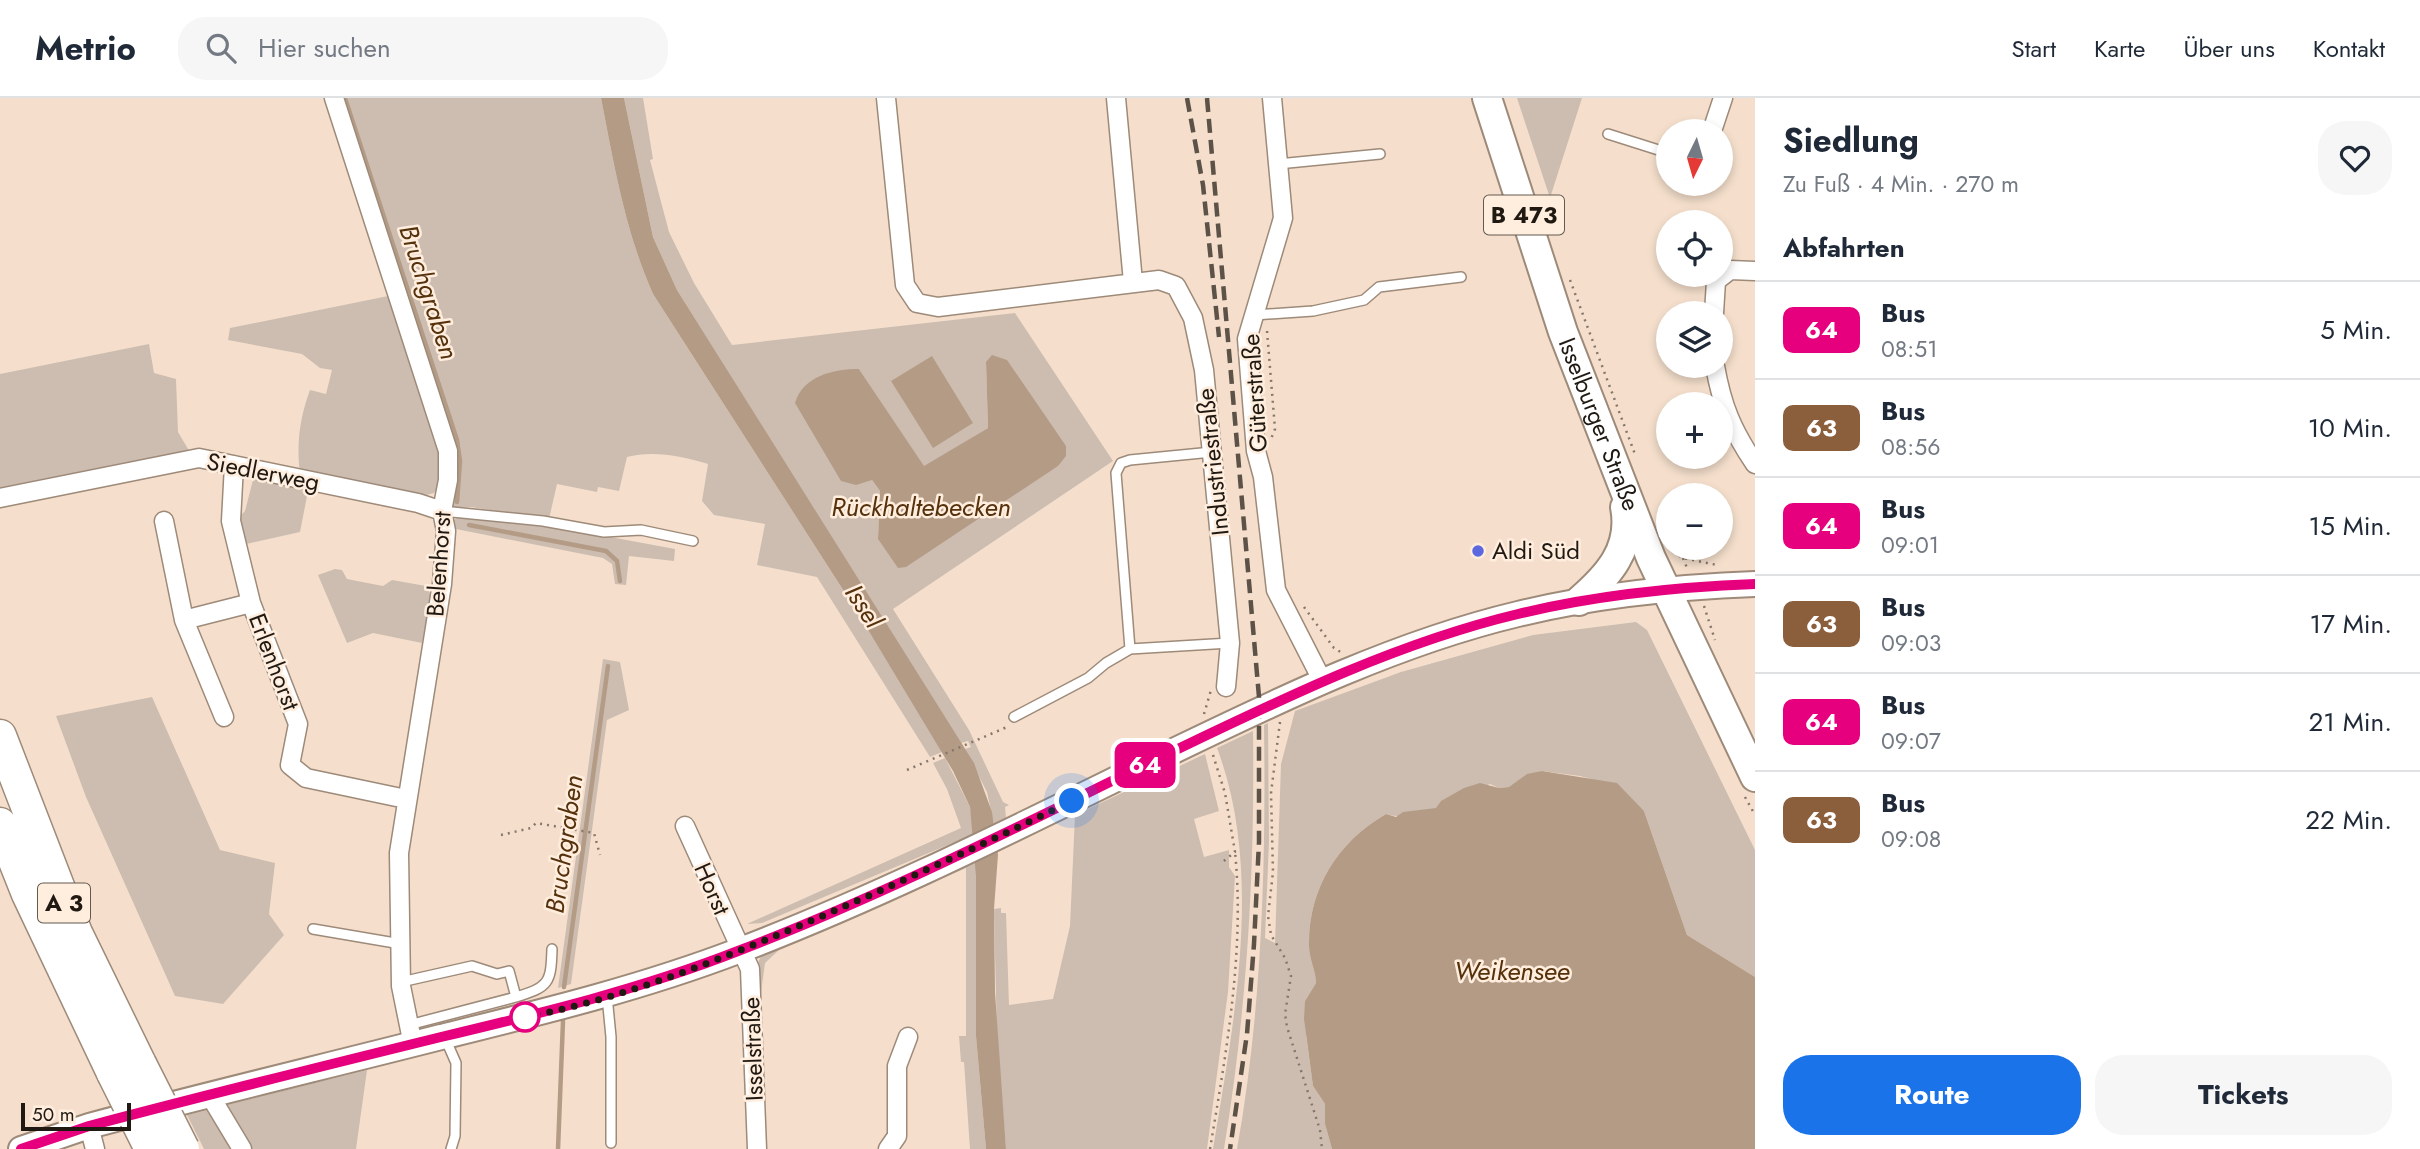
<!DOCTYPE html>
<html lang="de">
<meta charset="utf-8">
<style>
:root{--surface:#fff;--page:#f6f6f7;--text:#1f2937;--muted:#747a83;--line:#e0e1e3;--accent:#1a73e8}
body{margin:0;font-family:Jost,sans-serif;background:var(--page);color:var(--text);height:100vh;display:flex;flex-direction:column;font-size:26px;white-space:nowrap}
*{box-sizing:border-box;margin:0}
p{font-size:23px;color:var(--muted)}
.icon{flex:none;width:38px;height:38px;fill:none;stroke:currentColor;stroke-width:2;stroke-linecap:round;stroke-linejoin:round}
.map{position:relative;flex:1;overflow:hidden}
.drawer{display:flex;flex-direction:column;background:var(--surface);width:665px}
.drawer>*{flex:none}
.badge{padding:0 14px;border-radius:10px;font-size:24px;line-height:46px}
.needle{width:46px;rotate:185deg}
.fabs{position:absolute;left:1656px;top:21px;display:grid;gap:14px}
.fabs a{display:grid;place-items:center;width:77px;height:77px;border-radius:50%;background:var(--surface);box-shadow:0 4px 10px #0003;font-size:35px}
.scale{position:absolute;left:21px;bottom:18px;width:110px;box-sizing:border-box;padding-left:7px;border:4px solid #201912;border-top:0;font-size:19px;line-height:24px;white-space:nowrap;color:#201912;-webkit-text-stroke:5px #ffedde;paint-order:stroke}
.you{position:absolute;width:35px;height:35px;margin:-18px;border:5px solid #fff;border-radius:50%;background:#1a73e8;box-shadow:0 0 0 10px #1a73e833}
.map>.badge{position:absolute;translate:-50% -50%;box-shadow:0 0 0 4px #fff}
h2{padding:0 28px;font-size:26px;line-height:63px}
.round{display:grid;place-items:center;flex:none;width:74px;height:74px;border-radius:28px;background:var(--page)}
.headline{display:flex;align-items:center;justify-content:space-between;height:119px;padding:0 28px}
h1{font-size:33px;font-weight:700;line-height:52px}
.action{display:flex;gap:14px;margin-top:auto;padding:14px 28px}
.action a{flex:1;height:80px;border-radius:28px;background:var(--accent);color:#fff;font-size:28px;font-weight:700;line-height:80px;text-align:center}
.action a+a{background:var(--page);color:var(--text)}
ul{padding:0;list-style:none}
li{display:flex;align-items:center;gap:21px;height:98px;padding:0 28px;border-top:2px solid var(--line)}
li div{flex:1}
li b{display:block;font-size:26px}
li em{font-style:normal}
li .badge{min-width:77px;font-weight:700;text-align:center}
header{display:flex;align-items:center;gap:42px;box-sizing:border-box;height:98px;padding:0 35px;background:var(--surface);border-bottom:2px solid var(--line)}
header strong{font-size:33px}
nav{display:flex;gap:38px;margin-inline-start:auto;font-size:24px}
.search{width:490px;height:63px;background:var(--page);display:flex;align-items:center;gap:18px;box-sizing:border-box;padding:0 24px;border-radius:28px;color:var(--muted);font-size:26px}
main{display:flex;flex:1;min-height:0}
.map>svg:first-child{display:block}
.green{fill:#cdbdb0;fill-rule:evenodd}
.water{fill:#b49b86}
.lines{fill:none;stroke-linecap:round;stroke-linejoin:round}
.stream{stroke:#b49b86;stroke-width:4.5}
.service-casing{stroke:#9e8a79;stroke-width:12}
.minor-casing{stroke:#9e8a79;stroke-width:21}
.secondary-casing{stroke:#9e8a79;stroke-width:28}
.primary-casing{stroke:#9e8a79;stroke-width:32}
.motorway-casing{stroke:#9e8a79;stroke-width:35}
.path{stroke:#86776b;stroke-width:2.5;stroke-dasharray:2 5;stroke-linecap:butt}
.service{stroke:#fff;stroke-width:9}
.minor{stroke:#fff;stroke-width:18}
.secondary{stroke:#fff;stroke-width:24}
.primary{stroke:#fff;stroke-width:28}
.motorway{stroke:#fff;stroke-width:32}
.rail{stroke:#5d5247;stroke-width:4.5;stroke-dasharray:14 7;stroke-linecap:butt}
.motorway-bridge-casing{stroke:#9e8a79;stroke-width:35;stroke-linecap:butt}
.motorway-bridge{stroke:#fff;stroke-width:32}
.line-casing{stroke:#fff;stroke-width:16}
.line{stroke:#e6007e;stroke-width:10}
.walk{stroke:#201912;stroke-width:7;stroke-dasharray:0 12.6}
.poi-dot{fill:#5c68df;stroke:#ffedde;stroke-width:2.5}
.stop-dot{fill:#fff;stroke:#e6007e;stroke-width:3.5}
.labels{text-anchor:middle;stroke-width:5;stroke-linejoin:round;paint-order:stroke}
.shield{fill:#ffedde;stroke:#63594f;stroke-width:2}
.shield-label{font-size:23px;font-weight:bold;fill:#201912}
.street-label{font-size:24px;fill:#201912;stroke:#ffedde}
.poi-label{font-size:24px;fill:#201912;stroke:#ffedde;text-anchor:start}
.water-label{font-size:26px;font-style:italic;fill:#55310c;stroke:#ffedde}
</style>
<header>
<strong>Metrio</strong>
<div class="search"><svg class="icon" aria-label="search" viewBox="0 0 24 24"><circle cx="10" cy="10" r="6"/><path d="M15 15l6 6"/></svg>Hier suchen</div>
<nav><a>Start</a><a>Karte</a><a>Über uns</a><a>Kontakt</a></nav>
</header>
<main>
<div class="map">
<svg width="1755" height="1051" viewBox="0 0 1755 1051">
<rect width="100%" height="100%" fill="#f5dfcc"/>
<path class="green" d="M 338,0 L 601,0 C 614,67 625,133 653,196 L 856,512 L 942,654 L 930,659 L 817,479 L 757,467 L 765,426 L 714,417 L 702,403 L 708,366 C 683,358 652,352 627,359 L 619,393 L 598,389 L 597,394 L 557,386 L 549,421 L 471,409 L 452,410 L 449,405 L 454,354 Z
M 624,0 L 643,0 L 653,61 L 650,62 L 669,134 L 694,185 L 732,247 L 1015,215 L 1113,363 L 893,511 L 969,632 L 1003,704 L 1009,707 L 1005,709 L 1006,721 L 994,727 L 987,694 L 965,651 L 971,649 L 968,643 L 961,645 L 957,639 L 677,192 L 653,139 ZM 986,264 L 1058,368 L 878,441 L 880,393 L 872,382 L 859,271 L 924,369 L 988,330 Z
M 1517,0 L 1582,0 L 1550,100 Z
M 393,197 L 441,341 L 443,381 L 434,395 L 419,399 L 300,375 C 296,346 300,319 310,292 L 326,296 L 332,272 L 320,270 L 302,256 L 228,242 L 230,230 Z
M 149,246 L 154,275 L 176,281 L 178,334 L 191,356 L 0,394 L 0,276 Z
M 254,378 L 309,388 L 300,434 L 242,447 L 236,422 L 245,413 Z
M 459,419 L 524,423 L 675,451 L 674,463 L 629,458 L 626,487 L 615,486 L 612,466 L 603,460 L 451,430 L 452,423 Z
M 335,471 L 342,472 L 347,481 L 383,488 L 392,482 L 426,488 L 431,497 L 422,545 L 373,535 L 347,545 L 318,477 Z
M 1636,524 L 1647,532 L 1755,752 L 1755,879 L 1687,837 L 1644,713 L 1610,686 L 1580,678 L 1542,673 L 1509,689 L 1499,690 L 1490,686 C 1460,699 1418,726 1386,716 C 1337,744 1308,792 1309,848 C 1309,861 1316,873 1316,885 L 1305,903 L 1306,937 L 1313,988 L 1325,1006 L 1325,1026 L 1332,1051 L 1237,1051 C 1262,912 1266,768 1264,627 L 1268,625 L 1269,743 L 1265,840 L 1275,845 L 1281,666 L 1295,613 L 1401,574 L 1533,537 Z
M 603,561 L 620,564 L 629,612 L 607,622 L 571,886 L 558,890 Z
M 152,599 L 220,752 L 275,765 L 269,816 L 284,837 L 223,906 L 175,898 L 86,699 L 56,618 Z
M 1253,633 C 1255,774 1247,912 1224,1051 L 1213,1051 C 1234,923 1264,774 1217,650 Z
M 1205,656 L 1219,713 L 1194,721 L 1204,759 L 1229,752 L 1229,769 L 1235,778 L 1228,894 L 1207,1051 L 1006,1051 L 997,940 L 994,811 L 1001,810 L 1001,815 L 1006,815 L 1009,907 L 1053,901 L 1070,828 L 1075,717 Z
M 945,660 L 970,709 L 974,736 L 762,825 L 747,826 L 961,730 L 947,691 L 933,665 Z
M 976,763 L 976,938 L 986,1051 L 970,1051 L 964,964 L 961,964 L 959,938 L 966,938 L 966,770 L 779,852 L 765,865 L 761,895 L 758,864 L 763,855 Z
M 367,972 L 356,1051 L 248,1051 L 222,1008 Z
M 212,1011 L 236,1051 L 204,1051 L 187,1017 Z"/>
<path class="water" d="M 601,0 L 624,0 L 653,139 L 677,192 L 974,665 L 992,714 L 998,757 L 994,811 L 995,894 L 1006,1051 L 986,1051 L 976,938 L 976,778 L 970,709 L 953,673 L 856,512 L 653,196 C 625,133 614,67 601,0 Z
M 992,257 L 1007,262 L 1066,348 L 1066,358 L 1058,368 L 906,469 L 898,470 L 878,441 L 880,393 L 872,382 L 856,387 L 841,383 L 795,305 C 803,278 833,271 859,271 L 924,368 L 988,330 L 986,264 Z
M 932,258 L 973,325 L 933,350 L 891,283 Z
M 1542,673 L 1617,685 L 1644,713 L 1687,837 L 1755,879 L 1755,1051 L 1332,1051 L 1325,1026 L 1325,1006 L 1313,988 L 1304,921 L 1305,903 L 1316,885 C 1316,873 1309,861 1309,848 C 1308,792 1337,744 1386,716 L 1396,719 L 1403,714 L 1436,710 L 1441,703 L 1464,690 L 1480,685 L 1499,690 L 1509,689 L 1527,676 Z"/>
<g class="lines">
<path class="stream" d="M 345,0 L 457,342 L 460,363 L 457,404
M 469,427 L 606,453 L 617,463 L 620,483
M 564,889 L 608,568
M 558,1051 L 563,923"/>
<g class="service-casing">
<path id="service" d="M 1608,36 L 1668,55
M 1278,66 L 1380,56
M 1254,217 L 1313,213 L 1364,202 L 1379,189 L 1461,179
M 442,413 L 543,423 L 604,434 L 641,432 L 693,443
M 1130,551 L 1116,375 L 1121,365 L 1130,362 L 1212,354
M 1014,619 L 1088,580 L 1106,565 L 1130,551 L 1230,545
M 313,831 L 401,846
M 401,884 L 472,868 L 497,876 L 509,873 L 516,899 C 549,889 551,885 552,851
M 607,898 L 611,939 L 611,1045
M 409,927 L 516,899
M 445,940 L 456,965 L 455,1038 L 451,1051"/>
</g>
<g class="minor-casing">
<path id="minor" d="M 334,0 L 448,353 L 448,382 L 442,413 L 446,433 L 442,486 L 399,755 L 401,888 L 413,947
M 886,0 L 905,187 L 917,205 L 938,209 L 1159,182 L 1176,188 L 1193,220 L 1204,272 L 1230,545 L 1226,589
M 1116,0 L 1133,184
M 1272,0 L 1283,120 L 1247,241 L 1256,353 L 1263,379 L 1276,492 L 1323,584
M 1712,33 L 1723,0
M 1714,215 L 1716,183 L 1730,172 L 1755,173
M 1715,268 C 1722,308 1732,332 1755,366
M 234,367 L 231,423 L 251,505 L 298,626 L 290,667 L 306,680 L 406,701
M 0,400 L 199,360 L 418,405 L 442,413
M 164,423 L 184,522 L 251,505
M 184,522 L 224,619
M 685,728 L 750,871 L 757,1051
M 209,996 L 242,1051
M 89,1028 L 95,1051
M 888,1051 L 897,1038 L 897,968 L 908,939"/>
</g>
<g class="secondary-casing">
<path id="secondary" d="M 21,1051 L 89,1028 C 206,997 323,969 441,939 C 542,914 641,890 738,853 C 882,798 1020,728 1157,661 C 1273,605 1392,546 1518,516 C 1596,497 1675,489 1755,486"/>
</g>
<g class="primary-casing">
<g id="primary">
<path id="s1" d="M 1487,0 L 1563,234 L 1651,460 L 1755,679"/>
<path d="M 1579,503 C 1608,478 1633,451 1625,409"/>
</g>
</g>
<g class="motorway-casing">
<path id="motorway" d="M 0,638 L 76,835 L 140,966
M 0,726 L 28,796 L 113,975"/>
</g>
<path class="path" d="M 1570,182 L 1636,359
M 1267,233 L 1275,331 L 1271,341
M 1673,454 L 1683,460 L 1717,467
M 1683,460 L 1687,470
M 1704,508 L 1715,542
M 1304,509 L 1334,550 L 1342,555
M 1204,616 L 1211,592
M 1280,624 L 1271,695 L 1273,774 L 1268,818 L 1271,837 L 1285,860 L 1291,878 L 1285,916 L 1287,929 L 1320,1032 L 1322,1051
M 1213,657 L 1225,695 L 1235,754 L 1220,766
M 907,672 L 1007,629
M 1745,699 L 1755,717
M 501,737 L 531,730 L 536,725 L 594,735 L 600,757
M 1210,1051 C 1226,955 1245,852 1235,754"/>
<use href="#service" class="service"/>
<use href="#minor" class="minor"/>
<use href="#secondary" class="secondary"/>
<use href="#primary" class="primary"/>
<use href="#motorway" class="motorway"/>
<path class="rail" d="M 1187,0 L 1203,87 L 1219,239
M 1207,0 L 1259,599 L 1259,744 L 1254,846 L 1247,936 L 1230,1051"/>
<g class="motorway-bridge-casing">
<path id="motorway-bridge" d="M 140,966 L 183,1051
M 113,975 L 151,1051"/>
</g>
<use href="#motorway-bridge" class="motorway-bridge"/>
</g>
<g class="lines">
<g class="line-casing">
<path id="line" d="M 21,1051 L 89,1028 C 206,997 323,968 441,939 C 542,915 641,891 738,853 C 882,798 1019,728 1157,661 C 1274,605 1392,546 1518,516 C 1596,497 1675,489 1755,486"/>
</g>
<use href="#line" class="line"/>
<path class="walk" d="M 525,919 C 617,902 706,867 792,831 C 886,791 980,748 1072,703"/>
</g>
<circle class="poi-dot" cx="1478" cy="453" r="7"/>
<circle class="stop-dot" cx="525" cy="919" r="14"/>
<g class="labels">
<g class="shield">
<rect x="1484" y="97.5" width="80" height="39" rx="5"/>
<rect x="38" y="785.5" width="52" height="39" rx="5"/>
</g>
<g class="shield-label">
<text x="1524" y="125">B 473</text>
<text x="64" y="813">A 3</text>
</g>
<g class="street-label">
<text transform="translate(1255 295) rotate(-94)" y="8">Güterstraße</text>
<text dy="8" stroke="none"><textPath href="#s1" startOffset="345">Isselburger Straße</textPath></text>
<text transform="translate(1213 364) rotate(-96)" y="8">Industriestraße</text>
<text transform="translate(263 374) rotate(11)" y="8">Siedlerweg</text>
<text transform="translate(439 466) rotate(-86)" y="8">Belenhorst</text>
<text transform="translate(274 564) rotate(69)" y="8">Erlenhorst</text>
<text transform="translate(712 791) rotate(66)" y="8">Horst</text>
<text transform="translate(753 951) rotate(-92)" y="8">Isselstraße</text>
</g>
<g class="poi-label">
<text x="1492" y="461">Aldi Süd</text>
</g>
<g class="water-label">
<text transform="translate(429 194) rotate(72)" y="9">Bruchgraben</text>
<text x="921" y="418">Rückhaltebecken</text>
<text transform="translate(864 508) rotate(57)" y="9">Issel</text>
<text transform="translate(564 746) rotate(-82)" y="9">Bruchgraben</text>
<text x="1512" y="882">Weikensee</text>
</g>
</g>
</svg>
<div class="fabs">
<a><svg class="needle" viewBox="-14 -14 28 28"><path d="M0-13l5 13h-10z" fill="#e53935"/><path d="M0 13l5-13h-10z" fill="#747a83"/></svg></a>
<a><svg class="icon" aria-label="locate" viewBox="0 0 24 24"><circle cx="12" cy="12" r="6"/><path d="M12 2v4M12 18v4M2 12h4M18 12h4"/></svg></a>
<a><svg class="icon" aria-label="layers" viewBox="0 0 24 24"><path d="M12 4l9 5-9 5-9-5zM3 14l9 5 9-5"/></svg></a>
<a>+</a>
<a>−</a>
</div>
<div class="scale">50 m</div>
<div class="you" style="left:1072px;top:703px"></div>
<b class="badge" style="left:1145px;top:667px;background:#e6007e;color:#fff">64</b>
</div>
<section class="drawer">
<div class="headline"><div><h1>Siedlung</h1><p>Zu Fuß · 4 Min. · 270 m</p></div><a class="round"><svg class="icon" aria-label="heart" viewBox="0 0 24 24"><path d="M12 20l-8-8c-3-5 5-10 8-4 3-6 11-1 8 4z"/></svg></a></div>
<h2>Abfahrten</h2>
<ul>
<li><span class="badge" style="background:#e6007e;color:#fff">64</span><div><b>Bus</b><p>08:51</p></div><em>5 Min.</em></li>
<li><span class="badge" style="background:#8b5e3c;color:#fff">63</span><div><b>Bus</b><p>08:56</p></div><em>10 Min.</em></li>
<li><span class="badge" style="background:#e6007e;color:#fff">64</span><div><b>Bus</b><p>09:01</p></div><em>15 Min.</em></li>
<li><span class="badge" style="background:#8b5e3c;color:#fff">63</span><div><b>Bus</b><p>09:03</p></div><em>17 Min.</em></li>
<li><span class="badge" style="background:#e6007e;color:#fff">64</span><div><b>Bus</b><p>09:07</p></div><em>21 Min.</em></li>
<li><span class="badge" style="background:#8b5e3c;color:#fff">63</span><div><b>Bus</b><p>09:08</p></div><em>22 Min.</em></li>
</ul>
<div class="action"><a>Route</a><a>Tickets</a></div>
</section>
</main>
